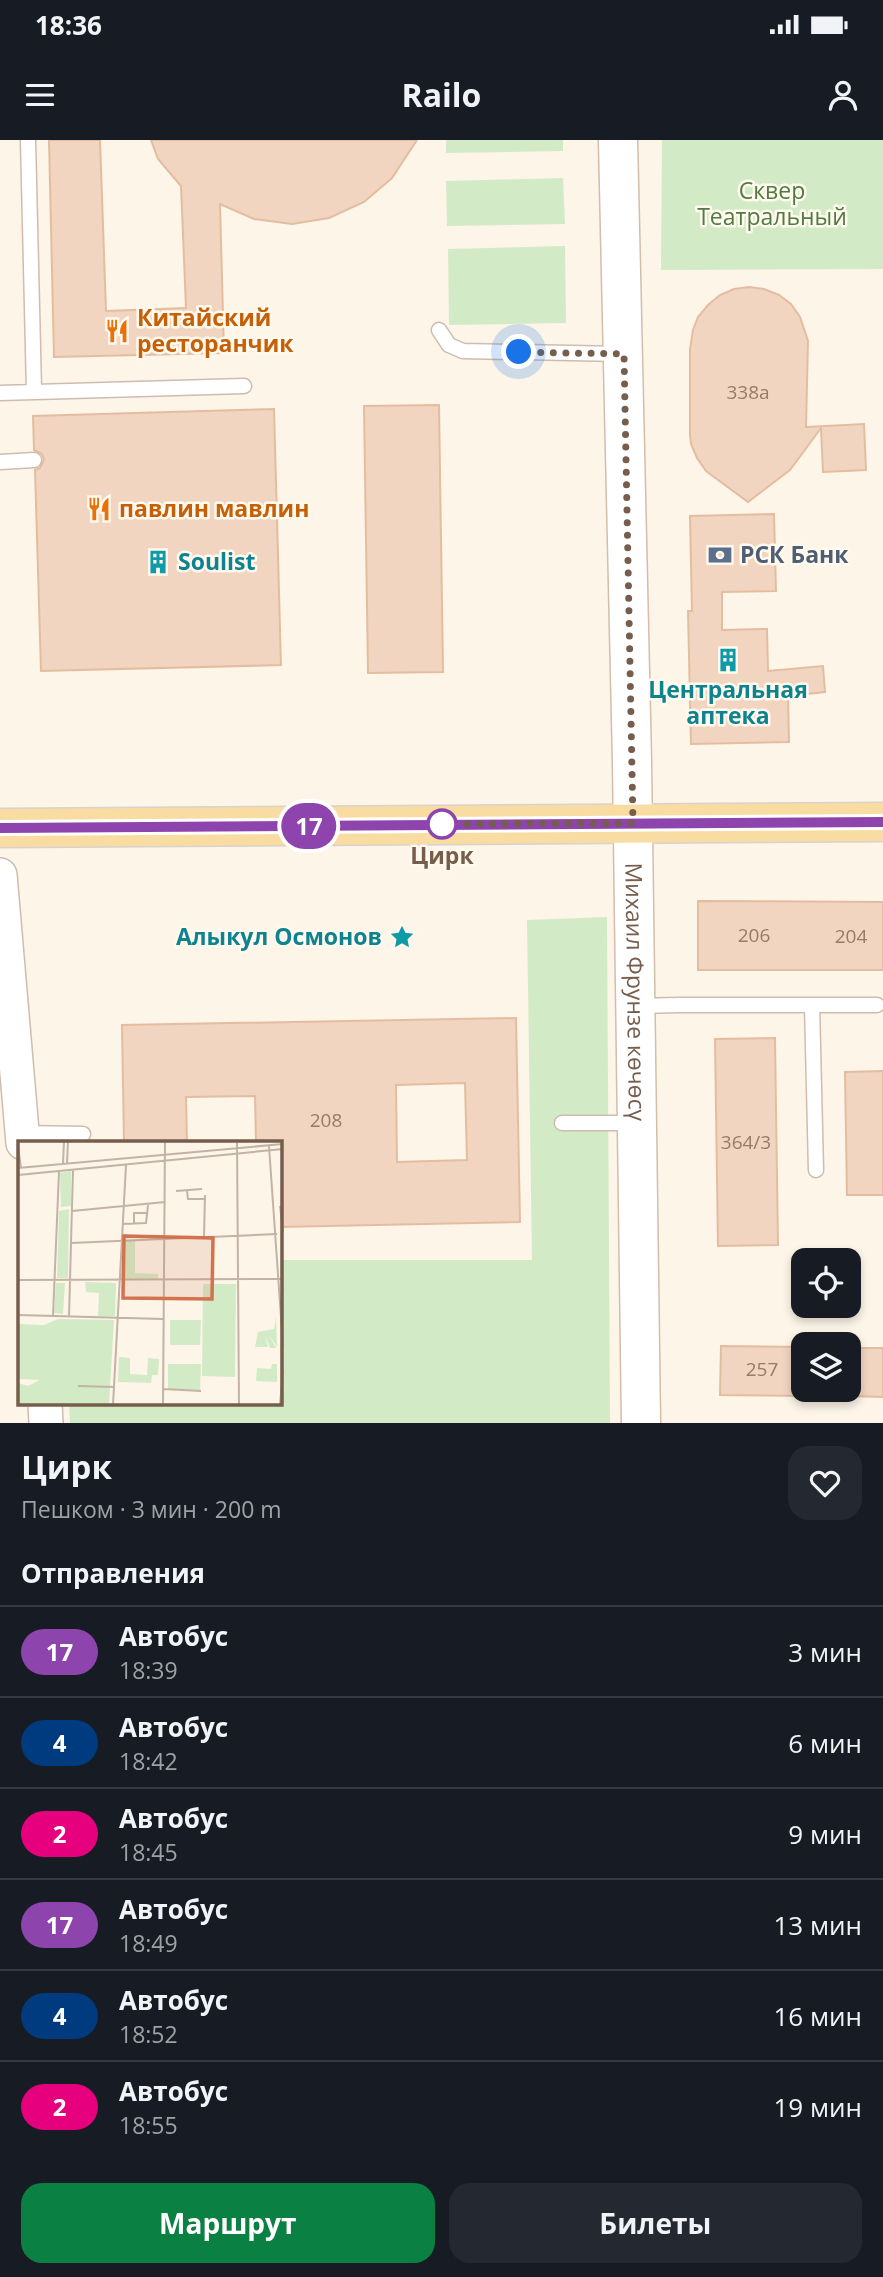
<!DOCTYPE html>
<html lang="ru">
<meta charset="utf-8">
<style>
:root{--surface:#171b24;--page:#242831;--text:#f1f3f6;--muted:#9ea1a6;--line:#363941;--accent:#0b8043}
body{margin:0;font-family:"Open Sans",sans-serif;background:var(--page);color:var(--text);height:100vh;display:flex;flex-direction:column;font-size:26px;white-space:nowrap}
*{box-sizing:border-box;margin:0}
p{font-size:23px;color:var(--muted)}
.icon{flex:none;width:38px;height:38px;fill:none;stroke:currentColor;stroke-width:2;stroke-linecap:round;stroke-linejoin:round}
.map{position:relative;height:1283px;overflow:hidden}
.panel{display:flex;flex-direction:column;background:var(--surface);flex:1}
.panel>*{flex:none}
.badge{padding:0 14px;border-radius:23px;font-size:24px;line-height:46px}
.controls{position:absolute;left:791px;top:1108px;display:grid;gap:14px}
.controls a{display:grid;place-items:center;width:70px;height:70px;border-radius:14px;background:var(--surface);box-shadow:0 4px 10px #0003;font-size:35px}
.you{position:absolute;width:35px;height:35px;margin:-18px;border:5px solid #fff;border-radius:50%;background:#1a73e8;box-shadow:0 0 0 10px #1a73e833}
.map>.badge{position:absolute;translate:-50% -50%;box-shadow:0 0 0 4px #fff}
h2{padding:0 21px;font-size:26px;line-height:63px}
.round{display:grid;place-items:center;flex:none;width:74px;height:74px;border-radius:21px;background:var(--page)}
.summary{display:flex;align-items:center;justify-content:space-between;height:119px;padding:0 21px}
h1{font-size:33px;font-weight:700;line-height:52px}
.cta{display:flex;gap:14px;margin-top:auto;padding:14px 21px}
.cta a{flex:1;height:80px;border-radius:21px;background:var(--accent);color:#fff;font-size:28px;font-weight:700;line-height:80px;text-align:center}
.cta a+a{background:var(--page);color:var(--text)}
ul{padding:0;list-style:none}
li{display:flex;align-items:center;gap:21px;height:91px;padding:0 21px;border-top:2px solid var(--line)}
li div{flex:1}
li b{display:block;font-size:26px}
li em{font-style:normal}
li .badge{min-width:77px;font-weight:700;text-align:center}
.status{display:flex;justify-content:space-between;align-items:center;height:49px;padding:0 35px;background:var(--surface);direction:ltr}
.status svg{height:19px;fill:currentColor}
header{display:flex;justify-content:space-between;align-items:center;height:91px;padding:0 21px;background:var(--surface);font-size:32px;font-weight:700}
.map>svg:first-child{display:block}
.green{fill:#d3eac6}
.building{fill:#f1d5c0;stroke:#e4bda0;stroke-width:2;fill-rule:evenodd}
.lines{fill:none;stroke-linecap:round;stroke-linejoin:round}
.service-casing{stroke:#cebdae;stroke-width:17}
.tertiary-casing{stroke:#cebdae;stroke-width:36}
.secondary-casing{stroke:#d1beab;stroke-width:41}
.primary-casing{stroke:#d9d2cd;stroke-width:41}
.service{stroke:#fff;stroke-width:14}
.tertiary{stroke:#fff;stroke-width:33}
.secondary{stroke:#fff;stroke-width:38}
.primary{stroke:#f9dca2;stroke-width:38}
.line-casing{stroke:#fff;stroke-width:16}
.line{stroke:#8e44ad;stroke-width:10}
.walk{stroke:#765d4c;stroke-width:7;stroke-dasharray:0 12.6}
.stop-dot{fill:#fff;stroke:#8e44ad;stroke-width:3.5}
.labels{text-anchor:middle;stroke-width:5;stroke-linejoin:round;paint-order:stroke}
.number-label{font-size:19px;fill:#957b69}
.park-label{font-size:23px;fill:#527b43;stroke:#fff9ee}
.food-label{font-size:23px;font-weight:bold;fill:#c56008;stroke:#fff9ee;text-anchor:start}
.service-label{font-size:23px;font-weight:bold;fill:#4e5e75;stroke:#fff9ee;text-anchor:start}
.culture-label{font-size:23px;font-weight:bold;fill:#0d838f;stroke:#fff9ee;text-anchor:start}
.stop-label{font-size:23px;font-weight:bold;fill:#765d4c;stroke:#fff9ee}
.street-label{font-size:23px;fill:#765d4c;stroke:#fff9ee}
.inset-road{fill:none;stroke:#c2b3a5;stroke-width:2}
.view{fill:#d3724f;fill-opacity:0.15;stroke:#d3724f;stroke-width:3.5}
.inset-edge{fill:none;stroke:#765d4c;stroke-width:3.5}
</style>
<div class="status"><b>18:36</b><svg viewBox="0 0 49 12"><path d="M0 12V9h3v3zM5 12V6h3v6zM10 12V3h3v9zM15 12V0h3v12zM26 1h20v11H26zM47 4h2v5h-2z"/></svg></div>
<header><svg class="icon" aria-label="menu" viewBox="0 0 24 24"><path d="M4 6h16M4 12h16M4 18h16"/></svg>Railo<svg class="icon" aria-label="person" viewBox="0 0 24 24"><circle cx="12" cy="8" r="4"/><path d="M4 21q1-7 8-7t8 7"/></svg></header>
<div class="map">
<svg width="883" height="1283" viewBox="0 0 883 1283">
<rect width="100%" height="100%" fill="#fcf5e8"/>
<path class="green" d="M 446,0 L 563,0 L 563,11 L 446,13 Z
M 662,0 L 883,0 L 883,129 L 661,130 Z
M 563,38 L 565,84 L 447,86 L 446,41 Z
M 565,106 L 566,183 L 449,185 L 448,109 Z
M 607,777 L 610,1283 L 70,1283 L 69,1264 L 280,1264 L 280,1120 L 532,1120 L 527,780 Z"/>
<path class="building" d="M 49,0 L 100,0 L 106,171 L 186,168 L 181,46 L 158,19 L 151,0 L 417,0 L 392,38 L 364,62 L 329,78 L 292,84 L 254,79 L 220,64 L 224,213 L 54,217 Z
M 749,147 L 764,149 L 779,155 L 791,164 L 800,177 L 808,201 L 806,287 L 864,284 L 866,330 L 823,332 L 821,288 L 790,330 L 748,362 L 706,331 L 697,318 L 691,304 L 690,295 L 690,209 L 693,190 L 698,177 L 708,165 L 720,155 L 734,149 Z
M 439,265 L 443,532 L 368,533 L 364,266 Z
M 274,269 L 281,525 L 41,531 L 35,330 L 40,328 L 44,320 L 42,314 L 34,310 L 33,276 Z
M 774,374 L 776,451 L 722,452 L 722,490 L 767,489 L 768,531 L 823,526 L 825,552 L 788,556 L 789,602 L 691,604 L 688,471 L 692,471 L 690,376 Z
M 698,761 L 883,762 L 883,830 L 698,830 Z
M 516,878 L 520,1082 L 280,1087 L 280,1003 L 256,1003 L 255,956 L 186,957 L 187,1003 L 124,1003 L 122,885 ZM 465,943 L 467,1020 L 397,1022 L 396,945 Z
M 775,898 L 778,1105 L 718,1106 L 715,899 Z
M 883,931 L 883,1055 L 847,1055 L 845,932 Z
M 721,1206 L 803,1207 L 803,1256 L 720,1255 Z
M 849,1208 L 883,1208 L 883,1257 L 849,1256 Z"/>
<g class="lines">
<g class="service-casing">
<path id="service" d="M 28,0 L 34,251
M 439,190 L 449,205 L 463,211 L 622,214
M 0,253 L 244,246
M 0,322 L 34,320
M 812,865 L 816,1030
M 635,866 L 679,865 L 877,865
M 562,983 L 634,983
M 22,993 L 83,994"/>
</g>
<g class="tertiary-casing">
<path id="tertiary" d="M 0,735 L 23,1003
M 45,1264 L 46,1283"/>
</g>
<g class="secondary-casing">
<g id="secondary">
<path id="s1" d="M 618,0 L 632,622 L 641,1283"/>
</g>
</g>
<g class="primary-casing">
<path id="primary" d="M 0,688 L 883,682"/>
</g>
<use href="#service" class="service"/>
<use href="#tertiary" class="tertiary"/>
<use href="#secondary" class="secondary"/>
<use href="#primary" class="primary"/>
</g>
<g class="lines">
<g class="line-casing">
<path id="line" d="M 0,688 L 883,682"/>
</g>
<use href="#line" class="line"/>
<path class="walk" d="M 442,684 L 633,683 L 624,214 L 519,212"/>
</g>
<defs>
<g id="restaurant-bare" transform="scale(1.89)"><path d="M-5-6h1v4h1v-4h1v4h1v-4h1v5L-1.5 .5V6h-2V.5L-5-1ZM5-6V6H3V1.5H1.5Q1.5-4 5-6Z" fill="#e8710a" stroke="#fff9ee" stroke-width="2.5" paint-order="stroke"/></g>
<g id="bank-bare" transform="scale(1.89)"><path d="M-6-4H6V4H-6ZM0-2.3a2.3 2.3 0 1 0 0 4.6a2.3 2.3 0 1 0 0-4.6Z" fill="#5c6f8a" stroke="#fff9ee" stroke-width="2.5" paint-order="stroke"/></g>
<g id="building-bare" transform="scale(1.89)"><path d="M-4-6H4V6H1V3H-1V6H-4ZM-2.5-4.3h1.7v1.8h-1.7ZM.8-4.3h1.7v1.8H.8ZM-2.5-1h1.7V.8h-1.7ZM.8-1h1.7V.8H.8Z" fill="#0f9aa8" stroke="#fff9ee" stroke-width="2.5" paint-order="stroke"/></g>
<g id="sight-bare" transform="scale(1.89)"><path d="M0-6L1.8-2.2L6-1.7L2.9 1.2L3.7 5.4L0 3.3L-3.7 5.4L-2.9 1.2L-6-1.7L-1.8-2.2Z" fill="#0f9aa8" stroke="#fff9ee" stroke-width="2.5" paint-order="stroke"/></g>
</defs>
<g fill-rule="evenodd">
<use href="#restaurant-bare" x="117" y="191"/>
<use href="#restaurant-bare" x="99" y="369"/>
<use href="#bank-bare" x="720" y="415"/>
<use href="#building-bare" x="158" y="422"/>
<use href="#building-bare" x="728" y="520"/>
<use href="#sight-bare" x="402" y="797"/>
</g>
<circle class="stop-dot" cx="442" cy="684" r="14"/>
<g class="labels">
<g class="number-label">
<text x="748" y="259">338а</text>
<text x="754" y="802">206</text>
<text x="851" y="803">204</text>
<text x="326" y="987">208</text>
<text x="746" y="1009">364/3</text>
<text x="762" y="1236">257</text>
</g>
<g class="park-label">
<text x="772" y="59">Сквер<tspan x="772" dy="26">Театральный</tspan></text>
</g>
<g class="food-label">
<text x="137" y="186">Китайский<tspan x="137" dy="26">ресторанчик</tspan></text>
<text x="119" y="377">павлин мавлин</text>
</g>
<g class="service-label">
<text x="740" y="423">РСК Банк</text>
</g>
<g class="culture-label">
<text x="178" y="430">Soulist</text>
<text x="728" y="558" text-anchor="middle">Центральная<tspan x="728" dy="26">аптека</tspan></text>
<text x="382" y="805" text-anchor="end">Алыкул Осмонов</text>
</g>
<g class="stop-label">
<text x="442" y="724">Цирк</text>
</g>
<g class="street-label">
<text dy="8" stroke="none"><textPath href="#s1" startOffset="852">Михаил Фрунзе көчөсү</textPath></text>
</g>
</g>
<g transform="translate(18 1001)">
<rect width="264" height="264" fill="#fcf5e8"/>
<path d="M 53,30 L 53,65 L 43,66 L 42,32 ZM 51,68 L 50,137 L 39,137 L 41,70 ZM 105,100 L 117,100 L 117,132 L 140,133 L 140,138 L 103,138 ZM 67,141 L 98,142 L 97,175 L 80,175 L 81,152 L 68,151 ZM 38,142 L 47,142 L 45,173 L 36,172 ZM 185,143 L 218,143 L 217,236 L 184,235 ZM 258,176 L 259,206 L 251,194 L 258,207 L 252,207 L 247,194 L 250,206 L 237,206 L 240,191 L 256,188 ZM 40,178 L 96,179 L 91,264 L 0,264 L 0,242 L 10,245 L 22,239 L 0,238 L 0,183 L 26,184 ZM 152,179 L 183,179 L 182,204 L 152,204 ZM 101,216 L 112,217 L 112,233 L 129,234 L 130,217 L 141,218 L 140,234 L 134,234 L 133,242 L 100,241 ZM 150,223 L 183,223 L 182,250 L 150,248 ZM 254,223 L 259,223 L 259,241 L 238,240 L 239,227 L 253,228 Z" fill="#d3eac6"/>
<path class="inset-road" d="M 219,0 L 221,264M 0,5 L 3,27M 251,5 L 265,205M 49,22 L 50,0M 45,23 L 46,0M 0,27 L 265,3M 0,34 L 265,8M 158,50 L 184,48M 169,50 L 170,58 L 187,58M 262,65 L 265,91M 54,70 L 147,61M 0,72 L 0,119M 104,83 L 128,82 L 130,64M 116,83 L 116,72 L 129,72M 186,95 L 187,54M 53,102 L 259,93M 0,139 L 265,138M 0,174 L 145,178M 35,175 L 41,31M 51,176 L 55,29M 60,245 L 96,246M 146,248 L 183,250M 95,264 L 108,24M 145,264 L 147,0M 262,264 L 265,229"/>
<path class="view" d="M 106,95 L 195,97 L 194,158 L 105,157 Z"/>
<rect width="264" height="264" class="inset-edge"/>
</g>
</svg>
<div class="controls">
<a><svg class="icon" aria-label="locate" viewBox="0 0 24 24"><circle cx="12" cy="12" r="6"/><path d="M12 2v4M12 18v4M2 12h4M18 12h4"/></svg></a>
<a><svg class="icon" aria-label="layers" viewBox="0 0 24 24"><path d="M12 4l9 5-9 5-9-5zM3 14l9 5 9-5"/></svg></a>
</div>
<div class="you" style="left:519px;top:212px"></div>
<b class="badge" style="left:309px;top:686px;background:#8e44ad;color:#fff">17</b>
</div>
<section class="panel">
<div class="summary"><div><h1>Цирк</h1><p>Пешком · 3 мин · 200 m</p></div><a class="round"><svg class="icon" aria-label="heart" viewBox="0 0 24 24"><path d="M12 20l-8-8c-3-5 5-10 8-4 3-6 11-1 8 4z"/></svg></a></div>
<h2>Отправления</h2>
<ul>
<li><span class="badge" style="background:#8e44ad;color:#fff">17</span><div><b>Автобус</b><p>18:39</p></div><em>3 мин</em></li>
<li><span class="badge" style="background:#003b80;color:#fff">4</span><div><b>Автобус</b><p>18:42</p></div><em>6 мин</em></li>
<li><span class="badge" style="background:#e6007e;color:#fff">2</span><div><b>Автобус</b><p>18:45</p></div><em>9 мин</em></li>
<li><span class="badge" style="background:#8e44ad;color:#fff">17</span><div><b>Автобус</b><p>18:49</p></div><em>13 мин</em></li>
<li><span class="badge" style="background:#003b80;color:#fff">4</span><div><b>Автобус</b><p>18:52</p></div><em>16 мин</em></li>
<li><span class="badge" style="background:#e6007e;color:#fff">2</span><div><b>Автобус</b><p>18:55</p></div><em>19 мин</em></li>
</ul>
<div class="cta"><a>Маршрут</a><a>Билеты</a></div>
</section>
